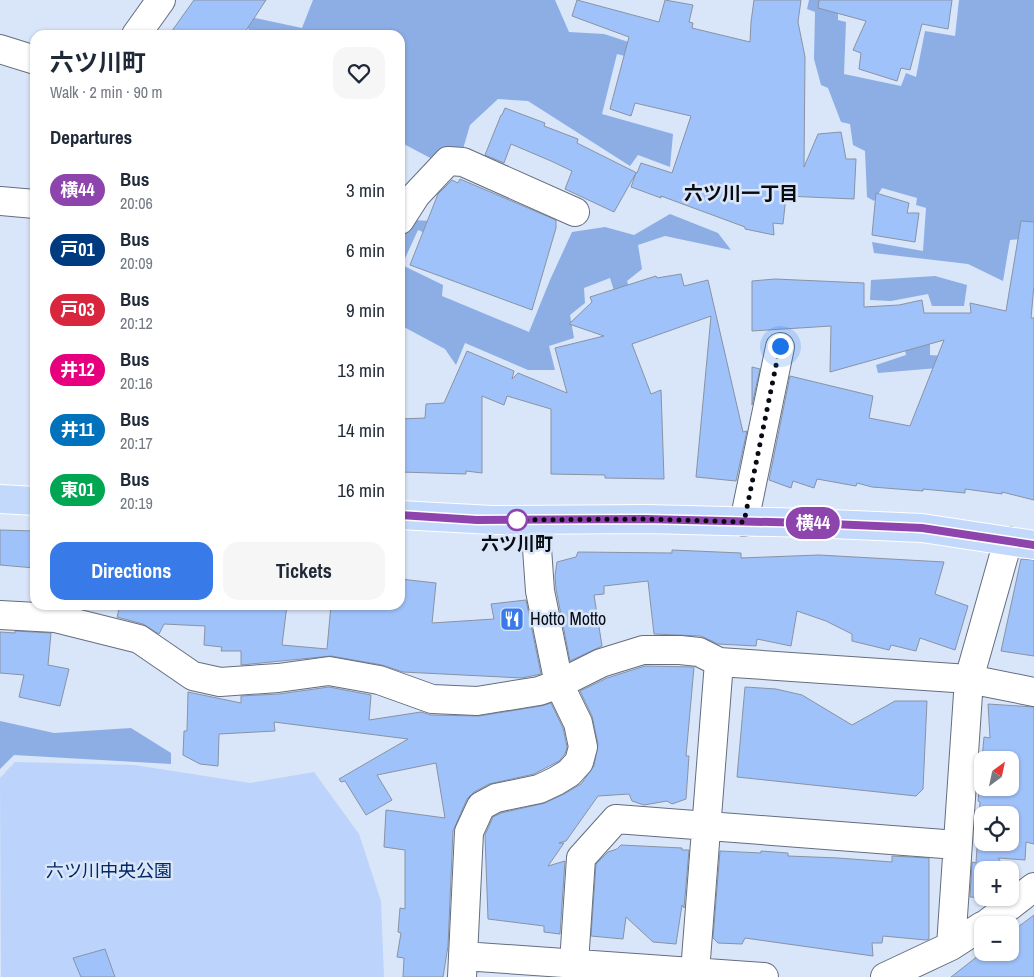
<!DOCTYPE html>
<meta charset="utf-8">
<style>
:root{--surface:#fff;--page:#f6f6f7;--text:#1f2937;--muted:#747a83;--accent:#387ae8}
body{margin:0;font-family:"Archivo Narrow","Noto Sans JP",sans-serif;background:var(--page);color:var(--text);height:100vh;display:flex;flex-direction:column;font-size:19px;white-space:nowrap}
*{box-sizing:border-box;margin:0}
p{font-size:16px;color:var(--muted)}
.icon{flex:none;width:28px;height:28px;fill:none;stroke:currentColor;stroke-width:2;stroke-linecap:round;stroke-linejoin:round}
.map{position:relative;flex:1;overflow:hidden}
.sheet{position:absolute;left:30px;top:30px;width:375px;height:580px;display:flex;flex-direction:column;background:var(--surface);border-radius:15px;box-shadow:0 1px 4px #0004}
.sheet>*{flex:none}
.badge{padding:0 10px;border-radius:16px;font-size:18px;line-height:32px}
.needle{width:32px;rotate:33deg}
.controls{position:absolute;left:974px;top:751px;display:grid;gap:10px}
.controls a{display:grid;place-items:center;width:45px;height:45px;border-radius:10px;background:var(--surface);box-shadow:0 1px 4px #0004;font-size:25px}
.you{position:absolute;width:25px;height:25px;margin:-12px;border:4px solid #fff;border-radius:50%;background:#1a73e8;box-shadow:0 0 0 8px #1a73e833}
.map>.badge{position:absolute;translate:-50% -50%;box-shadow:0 0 0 2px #fff}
h2{padding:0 20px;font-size:19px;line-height:45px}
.round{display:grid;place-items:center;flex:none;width:52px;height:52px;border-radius:15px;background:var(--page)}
.head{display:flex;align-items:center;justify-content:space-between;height:85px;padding:0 20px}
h1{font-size:24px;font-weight:700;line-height:38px}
.cta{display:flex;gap:10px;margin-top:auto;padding:10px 20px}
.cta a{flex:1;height:58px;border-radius:15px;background:var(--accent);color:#fff;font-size:20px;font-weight:700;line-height:58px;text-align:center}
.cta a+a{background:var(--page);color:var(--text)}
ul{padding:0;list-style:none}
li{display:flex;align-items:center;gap:15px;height:60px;padding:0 20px}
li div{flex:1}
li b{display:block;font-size:19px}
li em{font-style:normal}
li .badge{min-width:55px;font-weight:700;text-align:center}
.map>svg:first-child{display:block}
.green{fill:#bcd4fb}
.forest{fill:#8caee5}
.building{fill:#a0c2fa;stroke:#8893a4;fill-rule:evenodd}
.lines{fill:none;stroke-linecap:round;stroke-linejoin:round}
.minor-casing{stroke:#646e7f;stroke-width:30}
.major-casing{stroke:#fff;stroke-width:30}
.minor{stroke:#fff;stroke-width:28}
.major{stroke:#c3d9fb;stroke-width:28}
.line-casing{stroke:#fff;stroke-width:11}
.line{stroke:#8e44ad;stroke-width:8}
.walk{stroke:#080c12;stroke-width:5;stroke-dasharray:0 9}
.stop-dot{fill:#fff;stroke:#8e44ad;stroke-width:2.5}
.labels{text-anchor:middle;stroke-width:5;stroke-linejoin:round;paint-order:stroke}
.stop-label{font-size:18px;font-weight:bold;fill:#080c12;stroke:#d9e5f8}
.poi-label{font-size:18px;fill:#080c12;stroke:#d9e5f8;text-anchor:start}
.park-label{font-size:18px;fill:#012766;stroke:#d9e5f8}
.neighbourhood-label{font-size:19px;font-weight:bold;fill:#080c12;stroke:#d9e5f8}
</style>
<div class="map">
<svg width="1034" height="977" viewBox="0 0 1034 977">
<rect width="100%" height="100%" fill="#d9e5f8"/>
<path class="green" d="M 15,762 L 134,765 L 250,783 L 314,772 L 359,834 L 381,901 L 384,977 L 1,977 L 0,778 Z"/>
<path class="forest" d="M 313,0 L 555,0 L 569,32 L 604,34 L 644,47 L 640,60 L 617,54 L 602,114 L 673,134 L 670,167 L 638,155 L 630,166 L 528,101 L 498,99 L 470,125 L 463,149 L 436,161 L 400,142 L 400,35 L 255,35 L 231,13 L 302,28 Z
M 809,0 L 838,0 L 838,20 L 846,22 L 844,74 L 901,86 L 906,73 L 916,77 L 925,31 L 955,36 L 959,0 L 1034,0 L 1034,238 L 1010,240 L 1003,281 L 968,264 L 874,253 L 872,242 L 923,251 L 926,208 L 916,205 L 917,198 L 882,188 L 874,201 L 867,197 L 865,151 L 853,145 L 850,124 L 841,122 L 828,88 L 821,85 L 814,59 L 815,12 L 807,9 Z
M 670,214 L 718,233 L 731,250 L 665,236 L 638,245 L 642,269 L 627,281 L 634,306 L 615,294 L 610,278 L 584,288 L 585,303 L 570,315 L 574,338 L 549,346 L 555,370 L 528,370 L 465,343 L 456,365 L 445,349 L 402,326 L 403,316 L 400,314 L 400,235 L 409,220 L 435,221 L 442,240 L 418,230 L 402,265 L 443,285 L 442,296 L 529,332 L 550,280 L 572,232 L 605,227 L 634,235 Z
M 935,276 L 967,285 L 964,306 L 932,306 L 928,294 L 891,301 L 870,300 L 871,280 Z
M 930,344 L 930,355 L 959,357 L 962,366 L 878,373 L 876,365 L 906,355 L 904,345 Z
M 0,721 L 54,733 L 131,728 L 171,753 L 171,764 L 14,755 L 0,769 Z"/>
<path class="building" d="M 194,0 L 266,0 L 243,35 L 169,35 Z
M 577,0 L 659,22 L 665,0 L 693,5 L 689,22 L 693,23 L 692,28 L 750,42 L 751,22 L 754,0 L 801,0 L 798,22 L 805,57 L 804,167 L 818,134 L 841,132 L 846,159 L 856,159 L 854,199 L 786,196 L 783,224 L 773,223 L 774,235 L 745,229 L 745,227 L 661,196 L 661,198 L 631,187 L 636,173 L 614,212 L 565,189 L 572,171 L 551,161 L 511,144 L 504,163 L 485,155 L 501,115 L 502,115 L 505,108 L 545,123 L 544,126 L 578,139 L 577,143 L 637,173 L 641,163 L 672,173 L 691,116 L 635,103 L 631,116 L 610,109 L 629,37 L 572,16 Z
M 819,0 L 952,0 L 948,29 L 922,24 L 910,70 L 901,68 L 897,81 L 859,69 L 861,53 L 853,50 L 866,21 L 818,8 Z
M 460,179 L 556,220 L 556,228 L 532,310 L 410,265 L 438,194 L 452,180 L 458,183 Z
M 876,193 L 909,203 L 907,213 L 919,213 L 915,242 L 872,235 Z
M 1021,221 L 1034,222 L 1034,285 L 1031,318 L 1034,318 L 1034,500 L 1002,492 L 1002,494 L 965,489 L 965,493 L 923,489 L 923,491 L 872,487 L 857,483 L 856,486 L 817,479 L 814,488 L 793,481 L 791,488 L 769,480 L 790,376 L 873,396 L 869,418 L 910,426 L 944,340 L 830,372 L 831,326 L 752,331 L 752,281 L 775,279 L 864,283 L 864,307 L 899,305 L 922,300 L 924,313 L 971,313 L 970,303 L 1006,311 Z
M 681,274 L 684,286 L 708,280 L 743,432 L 747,431 L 736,481 L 696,477 L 711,316 L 632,344 L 651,394 L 661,390 L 664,479 L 605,478 L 605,475 L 551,474 L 551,409 L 507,396 L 504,405 L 482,396 L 482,473 L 466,471 L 466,474 L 400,472 L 400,419 L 425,418 L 426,404 L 444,403 L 467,351 L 514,371 L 512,379 L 518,373 L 567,393 L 555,348 L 604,336 L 569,324 L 592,302 L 590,297 L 656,276 L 657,278 Z
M 752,367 L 760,369 L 752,405 Z
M 0,530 L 35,531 L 35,568 L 0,565 Z
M 672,550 L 741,553 L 741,558 L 819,555 L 944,562 L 935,594 L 968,606 L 955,650 L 920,638 L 916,651 L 891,645 L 889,650 L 852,641 L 852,634 L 826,621 L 797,611 L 791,646 L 757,639 L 756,646 L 718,644 L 701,636 L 654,634 L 648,581 L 604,586 L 604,594 L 594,595 L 602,646 L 570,661 L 556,589 L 555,576 L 557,562 L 576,557 L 578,552 L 672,553 Z
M 1021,559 L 1034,560 L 1034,656 L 1001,651 Z
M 400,579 L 436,583 L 432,623 L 494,619 L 491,604 L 526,600 L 541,674 L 522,678 L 403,672 L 382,665 L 331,656 L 241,665 L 241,651 L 221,651 L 222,647 L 204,645 L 205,626 L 164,624 L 159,634 L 143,624 L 117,617 L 120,605 L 287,605 L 282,645 L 327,649 L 331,605 L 400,605 Z
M 15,631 L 51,633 L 48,665 L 69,669 L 60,706 L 19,697 L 24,675 L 0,673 L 0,632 L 15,633 Z
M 645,666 L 694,667 L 686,756 L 689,756 L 686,799 L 672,804 L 667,801 L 644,805 L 632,801 L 629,794 L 598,796 L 566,841 L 559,843 L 564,843 L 548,866 L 565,861 L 560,934 L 544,932 L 544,926 L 488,919 L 485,835 L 493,817 L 501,813 L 545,803 L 564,794 L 581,784 L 594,766 L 598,744 L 592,716 L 580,691 L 607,678 Z
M 329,687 L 371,695 L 369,720 L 421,712 L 431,715 L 479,716 L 541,706 L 551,703 L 563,728 L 567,747 L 565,754 L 559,761 L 534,774 L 489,784 L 474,792 L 467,799 L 453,831 L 448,946 L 443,977 L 403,977 L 404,958 L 397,957 L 401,933 L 398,932 L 400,908 L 405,909 L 405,850 L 384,847 L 386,810 L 445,818 L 436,763 L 377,775 L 392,800 L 366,815 L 345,781 L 341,782 L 339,779 L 408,739 L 274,722 L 275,731 L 219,734 L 218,766 L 200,764 L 183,755 L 184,731 L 187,731 L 188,692 L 241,703 L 241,696 L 279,694 Z
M 745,687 L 776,689 L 802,695 L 852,725 L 895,701 L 927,701 L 923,789 L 916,796 L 737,777 Z
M 988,704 L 1034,707 L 1034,844 L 1026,842 L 1025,860 L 998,858 L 1007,870 L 982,870 L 982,898 L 994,898 L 970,897 L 972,862 L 976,863 L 980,802 L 978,801 L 984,737 L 990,738 ZM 982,760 L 1010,760 L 1010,788 L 982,788 ZM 982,815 L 1010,815 L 1010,842 L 982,842 Z
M 621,845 L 682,848 L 682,850 L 689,850 L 684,908 L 682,905 L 676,944 L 653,942 L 626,917 L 623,939 L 591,936 L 596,864 L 608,852 L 617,849 Z
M 720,851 L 761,853 L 761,851 L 788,853 L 788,856 L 838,858 L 892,862 L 892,856 L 929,858 L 929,939 L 926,940 L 883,936 L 882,943 L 872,943 L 873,956 L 745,938 L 742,944 L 718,943 L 713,938 Z
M 1034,915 L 1034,977 L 951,977 L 983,952 L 1010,952 L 1010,933 Z
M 105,949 L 115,977 L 81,977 L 73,958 Z"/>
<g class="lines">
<g class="minor-casing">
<path id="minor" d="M 136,35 L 161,0
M 0,49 L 35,60
M 0,201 L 35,204
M 400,220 L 416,195 L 448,161 L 463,162 L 575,212
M 744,522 L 780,347
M 0,615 L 55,618 L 139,639 L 193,676 L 220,682 L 278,678 L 329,671 L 379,680 L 432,699 L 477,701 L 539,691 L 559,684 L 601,663 L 643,650 L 680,650 L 699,652 L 719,662
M 985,925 L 1034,887
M 951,946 L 969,679 L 1008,541
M 463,956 L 764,977
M 574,963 L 581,858 L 616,819 L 957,845
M 695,972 L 719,662 L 969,679 L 1034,692
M 462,977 L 469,832 L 481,806 L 496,798 L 539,789 L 556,781 L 569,773 L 579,762 L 583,747 L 578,723 L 559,684 L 540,591 L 535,520
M 885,977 L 951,946 L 982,926"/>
</g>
<g class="major-casing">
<path id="major" d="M 0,499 L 35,501
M 400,515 L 492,520 L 646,519 L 809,523 L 922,528 L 1034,545"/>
</g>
<use href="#minor" class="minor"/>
<use href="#major" class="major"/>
</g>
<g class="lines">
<g class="line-casing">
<path id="line" d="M 400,515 L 477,520 L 646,519 L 809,523 L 922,528 L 1034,545"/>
</g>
<use href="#line" class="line"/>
<path class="walk" d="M 517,520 L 646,519 L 744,522 L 780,346"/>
</g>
<defs>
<g id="restaurant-square" transform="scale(1.25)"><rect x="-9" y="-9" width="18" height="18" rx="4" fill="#387ae8" stroke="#d9e5f8"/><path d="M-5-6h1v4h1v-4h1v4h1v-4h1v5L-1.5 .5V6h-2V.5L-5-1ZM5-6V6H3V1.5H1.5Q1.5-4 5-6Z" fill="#fff"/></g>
</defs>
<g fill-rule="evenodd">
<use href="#restaurant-square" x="512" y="619"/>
</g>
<circle class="stop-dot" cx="517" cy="520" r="10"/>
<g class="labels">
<g class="stop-label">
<text x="517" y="550">六ツ川町</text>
</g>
<g class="poi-label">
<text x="530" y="625">Hotto Motto</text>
</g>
<g class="park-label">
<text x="109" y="877">六ツ川中央公園</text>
</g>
<g class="neighbourhood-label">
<text x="741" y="200">六ツ川一丁目</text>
</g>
</g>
</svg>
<div class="controls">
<a><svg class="needle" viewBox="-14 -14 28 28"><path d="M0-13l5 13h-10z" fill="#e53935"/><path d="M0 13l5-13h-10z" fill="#747a83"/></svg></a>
<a><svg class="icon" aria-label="locate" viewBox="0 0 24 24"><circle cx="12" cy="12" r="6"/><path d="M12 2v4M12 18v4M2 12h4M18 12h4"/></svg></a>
<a>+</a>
<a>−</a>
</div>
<div class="you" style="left:780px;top:346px"></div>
<b class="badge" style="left:813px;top:523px;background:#8e44ad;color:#fff">横44</b>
<section class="sheet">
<div class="head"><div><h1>六ツ川町</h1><p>Walk · 2 min · 90 m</p></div><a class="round"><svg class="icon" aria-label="heart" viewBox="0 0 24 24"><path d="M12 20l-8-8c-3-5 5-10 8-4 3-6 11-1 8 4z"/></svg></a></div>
<h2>Departures</h2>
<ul>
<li><span class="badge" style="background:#8e44ad;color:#fff">横44</span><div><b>Bus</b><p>20:06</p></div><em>3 min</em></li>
<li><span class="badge" style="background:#003b80;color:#fff">戸01</span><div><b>Bus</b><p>20:09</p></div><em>6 min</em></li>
<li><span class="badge" style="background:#d7263d;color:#fff">戸03</span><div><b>Bus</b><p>20:12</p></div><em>9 min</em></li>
<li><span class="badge" style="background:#e6007e;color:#fff">井12</span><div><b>Bus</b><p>20:16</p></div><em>13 min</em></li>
<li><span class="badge" style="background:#0072bc;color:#fff">井11</span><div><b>Bus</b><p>20:17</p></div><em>14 min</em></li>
<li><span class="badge" style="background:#00a651;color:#fff">東01</span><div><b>Bus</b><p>20:19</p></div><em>16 min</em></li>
</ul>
<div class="cta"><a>Directions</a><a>Tickets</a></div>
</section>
</div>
